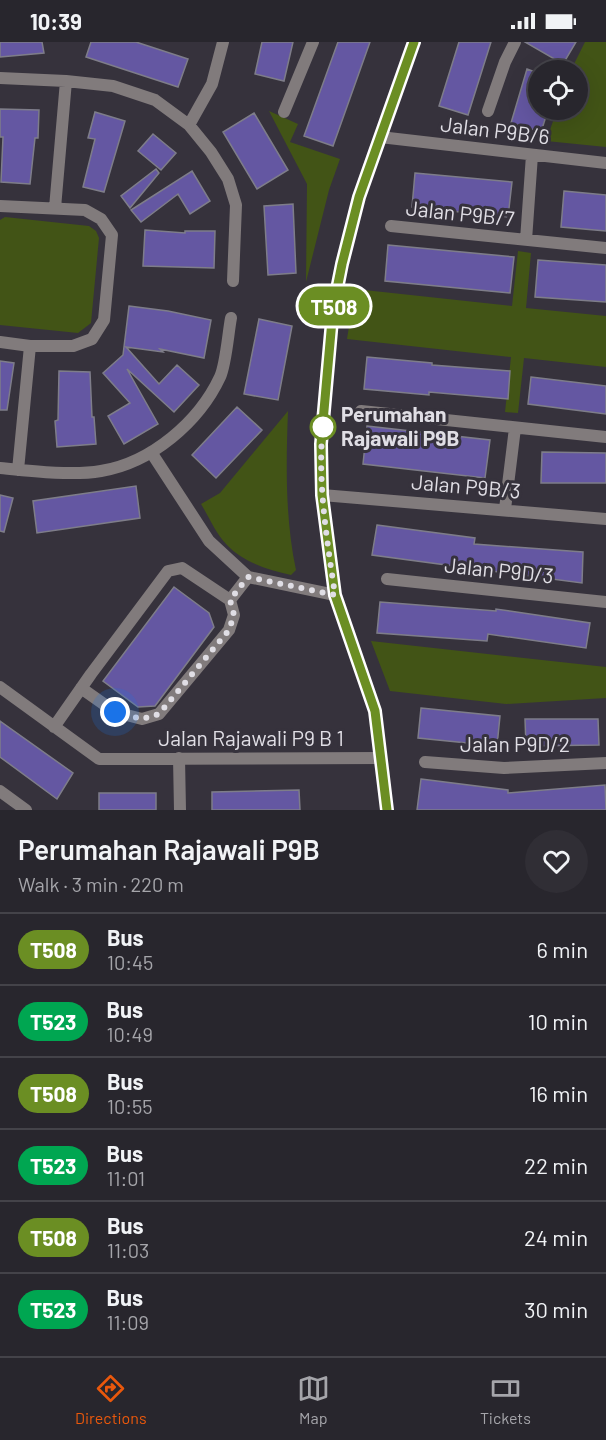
<!DOCTYPE html>
<meta charset="utf-8">
<style>
:root{--surface:#28262d;--page:#302e35;--text:#f1f3f6;--muted:#a5a5aa;--line:#444349;--accent:#ea580c}
body{margin:0;font-family:Barlow,sans-serif;background:var(--page);color:var(--text);height:100vh;display:flex;flex-direction:column;font-size:22px;white-space:nowrap}
*{box-sizing:border-box;margin:0}
p{font-size:20px;color:var(--muted)}
.icon{flex:none;width:33px;height:33px;fill:none;stroke:currentColor;stroke-width:2;stroke-linecap:round;stroke-linejoin:round}
.map{position:relative;height:768px;overflow:hidden}
.panel{display:flex;flex-direction:column;background:var(--surface);flex:1}
.panel>*{flex:none}
.badge{padding:0 12px;border-radius:20px;font-size:21px;line-height:39px}
.buttons{position:absolute;left:528px;top:18px;display:grid;gap:12px}
.buttons a{display:grid;place-items:center;width:60px;height:60px;border-radius:50%;background:var(--surface);box-shadow:0 6px 24px #0002,0 0 0 2px var(--line);font-size:30px}
.you{position:absolute;width:30px;height:30px;margin:-15px;border:4px solid #fff;border-radius:50%;background:#1a73e8;box-shadow:0 0 0 9px #1a73e833}
.map>.badge{position:absolute;translate:-50% -50%;box-shadow:0 0 0 3px #fff}
.round{display:grid;place-items:center;flex:none;width:63px;height:63px;border-radius:32px;background:var(--page)}
.overview{display:flex;align-items:center;justify-content:space-between;height:102px;padding:0 18px}
h1{font-size:28px;font-weight:600;line-height:45px}
ul{padding:0;list-style:none}
li{display:flex;align-items:center;gap:18px;height:72px;padding:0 18px;border-top:2px solid var(--line)}
li div{flex:1}
li b{display:block;font-size:22px}
li em{font-style:normal}
li .badge{min-width:66px;font-weight:700;text-align:center}
.status{display:flex;justify-content:space-between;align-items:center;height:42px;padding:0 30px;background:var(--surface);direction:ltr}
.status svg{height:16px;fill:currentColor}
.tabs{display:flex;justify-content:space-around;align-items:center;height:84px;border-top:2px solid var(--line);background:var(--surface);font-size:16px;color:var(--muted)}
.tabs a{display:grid;justify-items:center;gap:3px}
.tabs .active{color:var(--accent)}
.map>svg:first-child{display:block}
.green{fill:#425416}
.building{fill:#6457a2;stroke:#7e7d89;stroke-width:1.5}
.lines{fill:none;stroke-linecap:round;stroke-linejoin:round}
.street{stroke:#817b7c;stroke-width:12}
.secondary{stroke:#ada2a5;stroke-width:12}
.line-casing{stroke:#fff;stroke-width:14}
.line{stroke:#6b8e23;stroke-width:9}
.walk{stroke:#e0dee5;stroke-width:6;stroke-dasharray:0 10.8}
.stop-dot{fill:#fff;stroke:#6b8e23;stroke-width:3}
.labels{text-anchor:middle;stroke-width:6;stroke-linejoin:round;paint-order:stroke}
.street-label{font-size:21px;fill:#e0dee5;stroke:#36323c}
.stop-label{font-size:21px;font-weight:bold;fill:#e0dee5;stroke:#36323c;text-anchor:start}
</style>
<div class="status"><b>10:39</b><svg viewBox="0 0 49 12"><path d="M0 12V9h3v3zM5 12V6h3v6zM10 12V3h3v9zM15 12V0h3v12zM26 1h20v11H26zM47 4h2v5h-2z"/></svg></div>
<div class="map">
<svg width="606" height="768" viewBox="0 0 606 768">
<rect width="100%" height="100%" fill="#36323c"/>
<path class="green" d="M 585,0 L 606,0 L 606,105 L 546,99 L 557,68 L 578,68 L 578,28 L 571,28 Z
M 269,69 L 298,82 L 290,100 L 340,117 L 329,148 L 306,240 L 307,142 Z
M 5,175 L 89,184 L 96,189 L 99,196 L 91,281 L 78,291 L 0,283 L 0,178 Z
M 518,209 L 531,211 L 526,266 L 606,274 L 606,325 L 524,316 L 518,371 L 505,370 L 511,315 L 347,297 L 355,247 L 512,264 Z
M 288,369 C 286,422 285,476 296,528 L 291,533 C 268,528 243,520 227,503 C 216,492 209,475 201,462 L 220,451 Z
M 371,599 L 606,625 L 606,656 L 506,662 L 390,649 Z"/>
<path class="building" d="M 0,0 L 42,0 L 44,11 L 0,15 Z
M 91,0 L 136,0 L 188,17 L 178,45 L 86,15 Z
M 262,0 L 293,0 L 284,39 L 255,32 Z
M 338,0 L 370,0 L 333,104 L 304,94 Z
M 459,0 L 491,0 L 468,73 L 439,64 Z
M 525,0 L 576,0 L 563,22 Z
M 527,27 L 538,31 L 538,68 L 548,68 L 541,90 L 511,81 Z
M 0,67 L 39,68 L 38,96 L 35,96 L 30,142 L 1,140 L 3,95 L 0,95 Z
M 95,70 L 125,79 L 104,150 L 83,145 L 95,97 L 88,96 Z
M 254,71 L 288,128 L 257,147 L 223,90 Z
M 153,92 L 176,111 L 161,128 L 138,109 Z
M 156,127 L 159,131 L 130,166 L 121,154 Z
M 192,129 L 210,159 L 190,172 L 178,152 L 141,180 L 131,168 Z
M 415,131 L 512,140 L 508,175 L 412,165 Z
M 564,149 L 606,153 L 606,189 L 561,185 Z
M 293,162 L 296,231 L 268,233 L 264,164 Z
M 145,188 L 185,191 L 185,189 L 215,189 L 214,226 L 143,224 Z
M 388,203 L 514,215 L 510,251 L 385,239 Z
M 538,218 L 606,223 L 606,260 L 535,255 Z
M 129,264 L 168,269 L 211,278 L 204,316 L 160,307 L 163,310 L 126,305 L 159,342 L 177,323 L 199,343 L 174,370 L 127,327 L 158,382 L 124,402 L 108,374 L 130,361 L 103,331 L 123,313 Z
M 259,277 L 292,284 L 278,358 L 244,352 Z
M 367,315 L 432,321 L 432,323 L 510,329 L 508,357 L 429,350 L 429,353 L 364,347 Z
M 0,319 L 14,321 L 7,368 L 0,368 Z
M 59,329 L 90,330 L 92,375 L 94,375 L 96,402 L 57,405 L 55,379 L 58,378 Z
M 531,335 L 606,344 L 606,372 L 528,362 Z
M 237,365 L 262,388 L 216,436 L 192,413 Z
M 367,384 L 490,398 L 485,436 L 363,422 Z
M 542,410 L 606,411 L 606,441 L 541,441 Z
M 136,444 L 140,476 L 37,491 L 33,459 Z
M 0,453 L 13,456 L 4,490 L 0,489 Z
M 377,483 L 475,496 L 474,502 L 583,510 L 582,541 L 372,513 Z
M 174,545 L 209,571 L 214,585 L 155,664 L 138,665 L 103,639 Z
M 380,560 L 496,569 L 496,567 L 590,581 L 586,606 L 488,592 L 487,599 L 377,591 Z
M 421,666 L 500,674 L 497,704 L 418,696 Z
M 525,677 L 598,677 L 599,703 L 526,704 Z
M 0,679 L 73,731 L 57,757 L 0,715 Z
M 421,737 L 508,748 L 508,751 L 605,743 L 606,768 L 417,768 Z
M 299,748 L 300,768 L 212,768 L 212,750 Z
M 99,751 L 156,751 L 156,768 L 99,768 Z"/>
<g class="lines">
<path class="street" d="M 0,36 L 66,39 L 113,44 L 155,58 L 189,83 L 211,110 L 228,137 L 236,163 L 233,239
M 488,69 L 505,20 L 515,0
M 284,70 L 313,0
M 189,83 L 212,42 L 223,0
M 380,95 L 606,121
M 0,164 L 85,168 L 101,177 L 112,193 L 104,278 L 92,297 L 73,304 L 30,304 L 0,300
M 55,166 L 66,39
M 391,184 L 606,206
M 526,198 L 532,113
M 361,369 L 606,395
M 151,410 L 209,499 L 248,535 L 335,553
M 0,426 C 30,429 72,434 101,429 C 151,421 199,380 220,335 C 226,322 228,292 231,276
M 18,428 L 30,304
M 322,453 L 606,477
M 505,467 L 515,386
M 387,537 L 606,560
M 230,558 L 248,535
M 0,645 L 99,717 L 381,716
M 54,685 L 91,632 L 168,529 L 182,526 L 230,558 L 234,573 L 229,588 L 159,672 L 142,677 L 115,670 L 81,646
M 179,716 L 180,768
M 425,720 L 504,726 L 606,721
M 0,749 L 26,768"/>
<path class="secondary" d="M 387,768 L 375,669 L 335,553 L 322,453 L 321,402 L 333,267 L 342,222 L 359,155 L 414,0"/>
</g>
<g class="lines">
<g class="line-casing">
<path id="line" d="M 387,768 L 375,669 L 335,553 L 322,453 L 321,402 L 333,267 L 342,222 L 359,155 L 414,0"/>
</g>
<use href="#line" class="line"/>
<path class="walk" d="M 115,670 L 142,677 L 159,672 L 229,588 L 234,573 L 230,558 L 248,535 L 335,553 C 327,497 317,440 323,383 L 323,385"/>
</g>
<circle class="stop-dot" cx="323" cy="385" r="12"/>
<g class="labels">
<g class="street-label">
<text transform="translate(495 89) rotate(7)" y="7">Jalan P9B/6</text>
<text transform="translate(460 172) rotate(6)" y="7">Jalan P9B/7</text>
<text transform="translate(466 445) rotate(5)" y="7">Jalan P9B/3</text>
<text transform="translate(499 529) rotate(6)" y="7">Jalan P9D/3</text>
<text x="251" y="704">Jalan Rajawali P9 B 1</text>
<text x="515" y="710">Jalan P9D/2</text>
</g>
<g class="stop-label">
<text x="341" y="380">Perumahan<tspan x="341" dy="24">Rajawali P9B</tspan></text>
</g>
</g>
</svg>
<div class="buttons">
<a><svg class="icon" aria-label="locate" viewBox="0 0 24 24"><circle cx="12" cy="12" r="6"/><path d="M12 2v4M12 18v4M2 12h4M18 12h4"/></svg></a>
</div>
<div class="you" style="left:115px;top:670px"></div>
<b class="badge" style="left:334px;top:264px;background:#6b8e23;color:#fff">T508</b>
</div>
<section class="panel">
<div class="overview"><div><h1>Perumahan Rajawali P9B</h1><p>Walk · 3 min · 220 m</p></div><a class="round"><svg class="icon" aria-label="heart" viewBox="0 0 24 24"><path d="M12 20l-8-8c-3-5 5-10 8-4 3-6 11-1 8 4z"/></svg></a></div>
<ul>
<li><span class="badge" style="background:#6b8e23;color:#fff">T508</span><div><b>Bus</b><p>10:45</p></div><em>6 min</em></li>
<li><span class="badge" style="background:#00a651;color:#fff">T523</span><div><b>Bus</b><p>10:49</p></div><em>10 min</em></li>
<li><span class="badge" style="background:#6b8e23;color:#fff">T508</span><div><b>Bus</b><p>10:55</p></div><em>16 min</em></li>
<li><span class="badge" style="background:#00a651;color:#fff">T523</span><div><b>Bus</b><p>11:01</p></div><em>22 min</em></li>
<li><span class="badge" style="background:#6b8e23;color:#fff">T508</span><div><b>Bus</b><p>11:03</p></div><em>24 min</em></li>
<li><span class="badge" style="background:#00a651;color:#fff">T523</span><div><b>Bus</b><p>11:09</p></div><em>30 min</em></li>
</ul>
</section>
<nav class="tabs">
<a class="active"><svg class="icon" aria-label="directions" viewBox="0 0 24 24"><path d="M12 3l9 9-9 9-9-9zM9 14v-3h6M13 9l2 2-2 2"/></svg>Directions</a>
<a><svg class="icon" aria-label="map" viewBox="0 0 24 24"><path d="M3 6l6-2 6 2 6-2v14l-6 2-6-2-6 2zM9 4v14M15 6v14"/></svg>Map</a>
<a><svg class="icon" aria-label="tickets" viewBox="0 0 24 24"><path d="M3 7h18v10H3zM15 7v10"/></svg>Tickets</a>
</nav>
